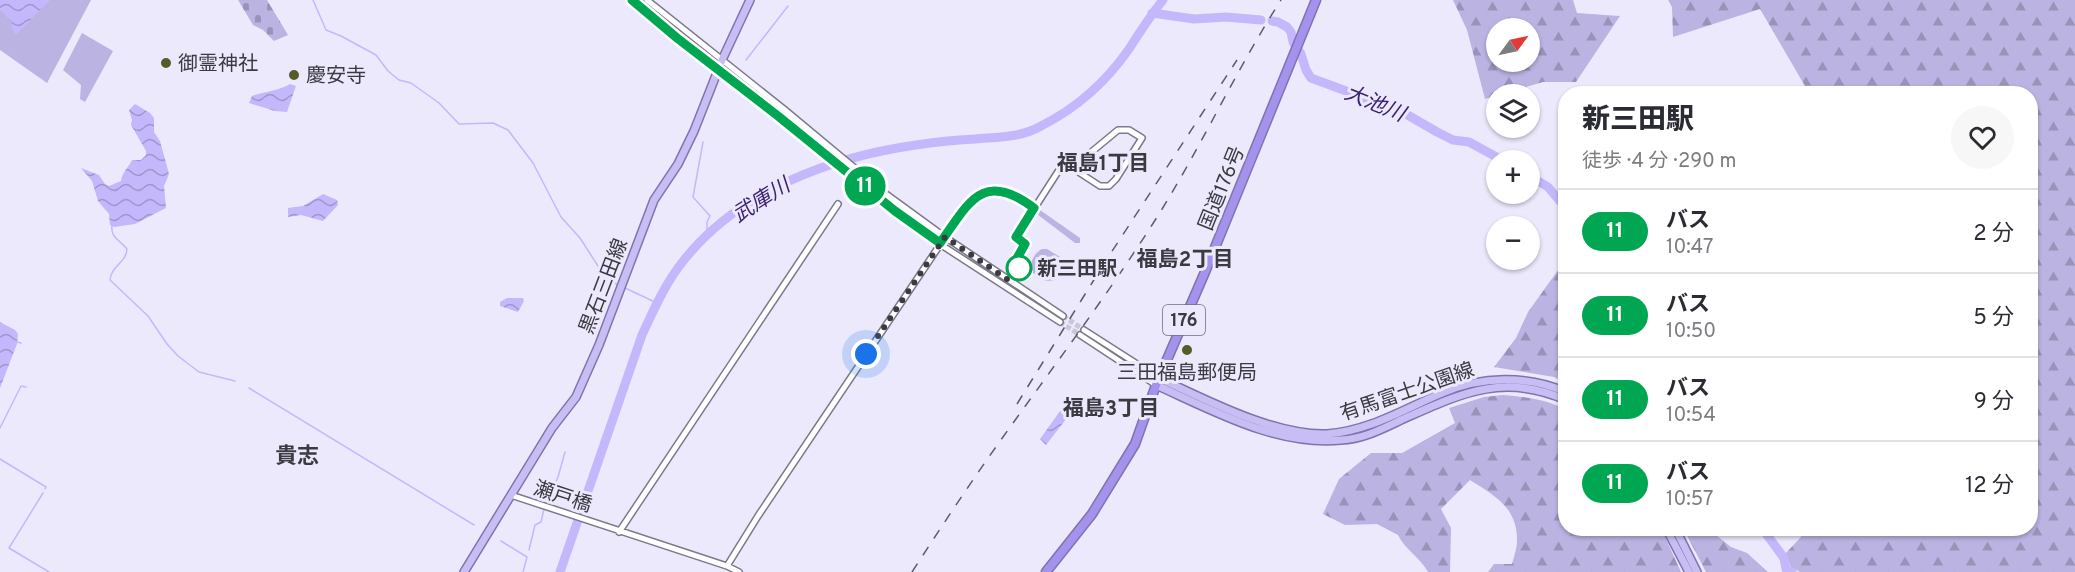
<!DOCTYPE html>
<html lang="ja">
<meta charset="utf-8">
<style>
:root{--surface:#fff;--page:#f7f7f7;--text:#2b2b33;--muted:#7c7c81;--line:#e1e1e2}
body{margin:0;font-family:Overpass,"Noto Sans JP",sans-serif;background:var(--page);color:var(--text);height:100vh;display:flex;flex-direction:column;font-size:22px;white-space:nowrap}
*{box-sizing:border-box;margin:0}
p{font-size:20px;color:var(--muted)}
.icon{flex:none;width:33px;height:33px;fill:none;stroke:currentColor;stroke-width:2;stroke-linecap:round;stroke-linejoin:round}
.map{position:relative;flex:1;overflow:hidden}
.panel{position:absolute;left:1558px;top:86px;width:480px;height:450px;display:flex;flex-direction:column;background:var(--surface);border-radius:24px;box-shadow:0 2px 4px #0004}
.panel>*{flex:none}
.badge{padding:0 12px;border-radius:20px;font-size:21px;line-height:39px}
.needle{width:39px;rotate:57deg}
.fabs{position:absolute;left:1486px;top:18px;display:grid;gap:12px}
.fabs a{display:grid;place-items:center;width:54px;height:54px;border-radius:50%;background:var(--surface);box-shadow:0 2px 4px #0004;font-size:30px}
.you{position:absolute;width:30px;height:30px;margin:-15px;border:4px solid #fff;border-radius:50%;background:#1a73e8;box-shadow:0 0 0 9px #1a73e833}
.map>.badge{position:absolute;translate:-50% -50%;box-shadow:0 0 0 3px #fff}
.round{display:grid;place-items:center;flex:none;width:63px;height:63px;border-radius:32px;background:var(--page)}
.summary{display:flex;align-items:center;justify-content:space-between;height:102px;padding:0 24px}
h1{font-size:28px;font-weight:800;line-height:45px}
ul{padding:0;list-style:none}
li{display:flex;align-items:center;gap:18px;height:84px;padding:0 24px;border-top:2px solid var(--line)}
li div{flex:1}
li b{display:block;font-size:22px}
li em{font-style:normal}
li .badge{min-width:66px;font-weight:700;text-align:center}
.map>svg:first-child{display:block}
.green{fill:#bbb3e2}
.forest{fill:url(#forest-firs);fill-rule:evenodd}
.cemetery{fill:url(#cemetery-stones)}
.water{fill:url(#water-waves)}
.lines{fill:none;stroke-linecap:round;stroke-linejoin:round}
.stream{stroke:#c4b7fc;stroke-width:1.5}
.river{stroke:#c4b7fc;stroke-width:9}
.minor-tunnel{stroke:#c9c6d7;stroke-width:5;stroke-dasharray:5 2.5;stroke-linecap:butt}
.minor-casing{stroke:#7b798a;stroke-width:8}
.major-casing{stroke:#8073b0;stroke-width:10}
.highway-casing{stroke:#8073b0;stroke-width:11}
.minor{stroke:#fff;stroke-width:5}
.major{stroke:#c9bef4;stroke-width:7}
.highway{stroke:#a592ec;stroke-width:8}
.rail{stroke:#5e5c66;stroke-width:1.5;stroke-dasharray:10 10;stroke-linecap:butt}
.line-casing{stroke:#fff;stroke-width:14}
.line{stroke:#00a651;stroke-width:9}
.walk{stroke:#3b3a41;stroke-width:6;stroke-dasharray:0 10.8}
.poi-dot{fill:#575b29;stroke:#ece9fd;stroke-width:2}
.stop-dot{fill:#fff;stroke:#00a651;stroke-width:3}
.labels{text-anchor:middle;stroke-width:6;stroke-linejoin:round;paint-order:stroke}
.shield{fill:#ece9fd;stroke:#706e79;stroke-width:1.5}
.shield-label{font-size:18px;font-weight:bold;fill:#3b3a41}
.poi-label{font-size:20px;fill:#3b3a41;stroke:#ece9fd;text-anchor:start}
.street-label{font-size:20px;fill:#3b3a41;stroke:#ece9fd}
.stop-label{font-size:20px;font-weight:bold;fill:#3b3a41;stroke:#ece9fd;text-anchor:start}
.water-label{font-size:21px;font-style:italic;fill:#3c2371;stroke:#ece9fd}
.neighbourhood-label{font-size:21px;font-weight:bold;fill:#3b3a41;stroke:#ece9fd}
.quarter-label{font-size:22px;font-weight:bold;fill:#3b3a41;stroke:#ece9fd}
</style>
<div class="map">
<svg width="2075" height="572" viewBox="0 0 2075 572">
<defs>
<pattern id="forest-firs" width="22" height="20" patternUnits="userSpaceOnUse" patternTransform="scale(1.5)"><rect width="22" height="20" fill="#bbb3e2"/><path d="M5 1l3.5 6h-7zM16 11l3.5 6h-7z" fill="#9993b9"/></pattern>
<pattern id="cemetery-stones" width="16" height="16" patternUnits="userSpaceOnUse" patternTransform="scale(1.5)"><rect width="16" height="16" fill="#bbb3e2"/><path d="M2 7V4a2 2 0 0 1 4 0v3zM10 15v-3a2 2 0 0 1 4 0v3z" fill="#9993b9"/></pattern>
<pattern id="water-waves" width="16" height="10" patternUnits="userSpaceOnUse" patternTransform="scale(1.5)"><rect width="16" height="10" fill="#c4b7fc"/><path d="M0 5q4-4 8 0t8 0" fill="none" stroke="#a096ce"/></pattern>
</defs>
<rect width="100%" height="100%" fill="#ece9fd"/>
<path class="green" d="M 0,0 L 91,0 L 47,83 L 0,50 Z
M 82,33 L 113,51 L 85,102 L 80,99 L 81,85 L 63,70 Z
M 1040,210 L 1080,238 L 1080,243 L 1075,243 L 1037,214 L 1038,211 Z
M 1042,249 L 1047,249 L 1065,260 C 1067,281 1046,288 1032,272 C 1029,263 1034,253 1042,249 Z"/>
<path class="forest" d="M 1453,0 L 1573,0 L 1577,13 L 1620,16 L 1576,82 L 1543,82 L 1485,99 L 1467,30 ZM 1497,28 L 1530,28 L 1530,62 L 1497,62 Z
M 1668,0 L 2075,0 L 2075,572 L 1800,572 L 1791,567 L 1785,554 L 1801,537 L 1800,528 L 2031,528 L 2031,93 L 1809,93 L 1760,9 L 1673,37 L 1672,7 Z
M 1566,259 L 1566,383 L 1554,377 L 1494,367 L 1516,338 L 1528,312 Z
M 1503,395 C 1524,397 1547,399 1566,410 L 1566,528 L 1661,528 L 1681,572 L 1488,572 L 1494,564 L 1512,564 C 1514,557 1517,548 1517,541 C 1518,508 1494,495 1470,480 L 1441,509 L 1451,528 L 1450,572 L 1428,572 C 1420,557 1405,550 1398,535 L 1377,524 L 1345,525 L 1323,514 L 1339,479 L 1371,453 L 1402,453 L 1455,423 L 1449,408 L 1484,397 Z
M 1683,528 L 1716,528 L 1716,535 L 1731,547 L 1747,553 L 1768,572 L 1706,572 Z"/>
<path class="cemetery" d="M 238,0 L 267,0 L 288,35 L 274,41 L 263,30 L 253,25 Z"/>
<path class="water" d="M 0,0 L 50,0 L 16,35 L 12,29 L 12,22 L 0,10 Z
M 290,84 L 296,86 L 287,112 L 275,111 L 249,103 L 252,96 C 264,92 280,90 290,84 Z
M 135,104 L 150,113 L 154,118 L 154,132 L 160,141 L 169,174 L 164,186 L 166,208 L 135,224 L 114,227 L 110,225 L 109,214 L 98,201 L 92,181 L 81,168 L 99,175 L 105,184 L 109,186 L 121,181 C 122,172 129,167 132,160 L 141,160 L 146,155 L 146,151 L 131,125 L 132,120 L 129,110 Z
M 323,194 L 337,200 L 338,205 L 323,221 L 301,215 L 288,217 L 288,208 L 303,206 Z
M 507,298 L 523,298 L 524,301 L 518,312 L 500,306 L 500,302 Z
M 0,322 L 15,330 L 18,334 L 17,344 L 0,388 Z
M 1069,401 L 1071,401 L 1077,405 L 1046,445 L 1040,439 L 1060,411 L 1062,412 Z"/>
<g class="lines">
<path class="stream" d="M 313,0 L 326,30 L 341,36 L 376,55 L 388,71 L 399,80 L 411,83 L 439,103 L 459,124 L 493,123 L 508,130 L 533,163 L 561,217 L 580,238 L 607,280 L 619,285
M 746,60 L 788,6
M 703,142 L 693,197 L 710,216 L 707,222 L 707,235
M 112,226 C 110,237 121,241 127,249 C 126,263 111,266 110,280 L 148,316 L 167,344 L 178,356 L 199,372 L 235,381
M 623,287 L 657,303
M 17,342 L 21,343
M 249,388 L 474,525
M 0,428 L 21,386 L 26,387
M 0,459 L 46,487 L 45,489
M 43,493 L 9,548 L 49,572
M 546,505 L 558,477 L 565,452
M 501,541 L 527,557 L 523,572
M 529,550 L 535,525 L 541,522 L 544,509"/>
<path class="river" d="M 1152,13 L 1194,19 L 1226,17 L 1261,20
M 1272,21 L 1278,22 L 1287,27 L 1291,32 L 1293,42 L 1301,54 L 1306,70 L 1311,78 L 1357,95 L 1368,105 L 1399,110 L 1437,132 L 1453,140 L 1469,142 L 1502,160
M 1530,176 L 1548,187 L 1566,208
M 1762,528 L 1784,558 L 1786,569 L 1792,572
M 560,572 L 642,335 C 654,309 666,282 684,260 C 739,191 831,157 916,145 C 935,142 955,140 975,139 C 998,137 1020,138 1041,126 C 1077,108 1106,82 1129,49 C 1140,32 1150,16 1163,0"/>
<path class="minor-tunnel" d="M 1063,316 L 1084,330
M 1060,322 L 1080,335"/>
<g class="minor-casing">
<path id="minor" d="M 632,0 L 895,211 L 929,237 L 1060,322
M 647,0 L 785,110 L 886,194 L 945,237 L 1063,316
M 1016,237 L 1059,170 L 1083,159 L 1118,130 L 1129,130 L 1142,138 L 1116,179 L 1109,186 L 1100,186 L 1080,173 L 1075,163
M 1084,330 L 1159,378
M 1080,335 L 1156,385
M 511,495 L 727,566 L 739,572
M 619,532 L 838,204
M 727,566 L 758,516 L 966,206 C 989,181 1010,190 1033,208"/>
</g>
<g class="major-casing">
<path id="major" d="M 1159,378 C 1206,400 1275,436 1327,434 C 1369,431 1404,409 1442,393 C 1481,376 1527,375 1566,392
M 1156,385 C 1214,411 1276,446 1341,440 C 1363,439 1382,429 1401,420 C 1460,394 1502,372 1566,400
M 1666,528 L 1689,572
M 1675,528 L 1697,572
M 464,572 L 552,428 L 576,397 L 599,345 L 654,200 L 678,164 L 694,131 L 722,60 L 750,0"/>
</g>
<g class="highway-casing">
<path id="highway" d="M 1046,572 L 1092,514 L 1135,444 L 1156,385 L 1205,272 L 1316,0"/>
</g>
<use href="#minor" class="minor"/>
<use href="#major" class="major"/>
<use href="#highway" class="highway"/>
<path class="rail" d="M 1017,404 L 1105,262 L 1237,60
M 912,572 C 940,529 968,486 998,444 C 1050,371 1104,300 1152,225 C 1199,152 1234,73 1281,0"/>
</g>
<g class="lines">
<g class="line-casing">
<path id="line" d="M 632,0 L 677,38 L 778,116 L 895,211 L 940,243 C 969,203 982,169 1034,208 L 1016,237 L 1025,244 L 1016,260 L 1019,268 L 1026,273"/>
</g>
<use href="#line" class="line"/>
<path class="walk" d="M 866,354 L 945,237 L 1007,279 L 1019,268"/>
</g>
<g class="poi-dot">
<circle cx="166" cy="63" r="6"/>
<circle cx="294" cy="75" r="6"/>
<circle cx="1187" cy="350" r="6"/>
</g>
<circle class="stop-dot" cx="1019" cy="268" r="12"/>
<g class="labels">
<rect class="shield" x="1163" y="305" width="42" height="30" rx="4.5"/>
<g class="shield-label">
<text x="1184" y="326">176</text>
</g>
<g class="poi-label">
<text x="178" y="70">御霊神社</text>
<text x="306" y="82">慶安寺</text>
<text x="1187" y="379" text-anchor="middle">三田福島郵便局</text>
</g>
<g class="street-label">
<text transform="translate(1221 188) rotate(-68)" y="7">国道176号</text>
<text transform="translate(603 286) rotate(-69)" y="7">黒石三田線</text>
<text transform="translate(1407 391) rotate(-19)" y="7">有馬富士公園線</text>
<text transform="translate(563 496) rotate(18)" y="7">瀬戸橋</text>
</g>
<g class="stop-label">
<text x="1037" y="275">新三田駅</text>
</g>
<g class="water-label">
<text transform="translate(1375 103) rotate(22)" y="7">大池川</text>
<text transform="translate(761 200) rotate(-32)" y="7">武庫川</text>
</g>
<g class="neighbourhood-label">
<text x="1103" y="170">福島1丁目</text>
<text x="1185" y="266">福島2丁目</text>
<text x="1111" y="415">福島3丁目</text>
</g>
<g class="quarter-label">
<text x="297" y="463">貴志</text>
</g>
</g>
</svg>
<div class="fabs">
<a><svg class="needle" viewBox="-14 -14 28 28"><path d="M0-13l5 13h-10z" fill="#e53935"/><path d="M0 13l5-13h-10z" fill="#7c7c81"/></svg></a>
<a><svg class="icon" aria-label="layers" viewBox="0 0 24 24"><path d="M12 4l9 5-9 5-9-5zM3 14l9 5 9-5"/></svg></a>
<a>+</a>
<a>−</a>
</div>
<div class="you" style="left:866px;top:354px"></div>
<b class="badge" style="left:865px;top:186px;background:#00a651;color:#fff">11</b>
<section class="panel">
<div class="summary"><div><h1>新三田駅</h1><p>徒歩 · 4 分 · 290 m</p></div><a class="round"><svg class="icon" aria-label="heart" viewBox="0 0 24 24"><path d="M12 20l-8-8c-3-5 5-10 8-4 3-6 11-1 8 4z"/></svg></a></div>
<ul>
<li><span class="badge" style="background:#00a651;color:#fff">11</span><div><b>バス</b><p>10:47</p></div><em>2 分</em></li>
<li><span class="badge" style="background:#00a651;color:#fff">11</span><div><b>バス</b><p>10:50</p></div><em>5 分</em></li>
<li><span class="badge" style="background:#00a651;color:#fff">11</span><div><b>バス</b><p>10:54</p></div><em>9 分</em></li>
<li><span class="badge" style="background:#00a651;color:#fff">11</span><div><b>バス</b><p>10:57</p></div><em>12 分</em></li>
</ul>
</section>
</div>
